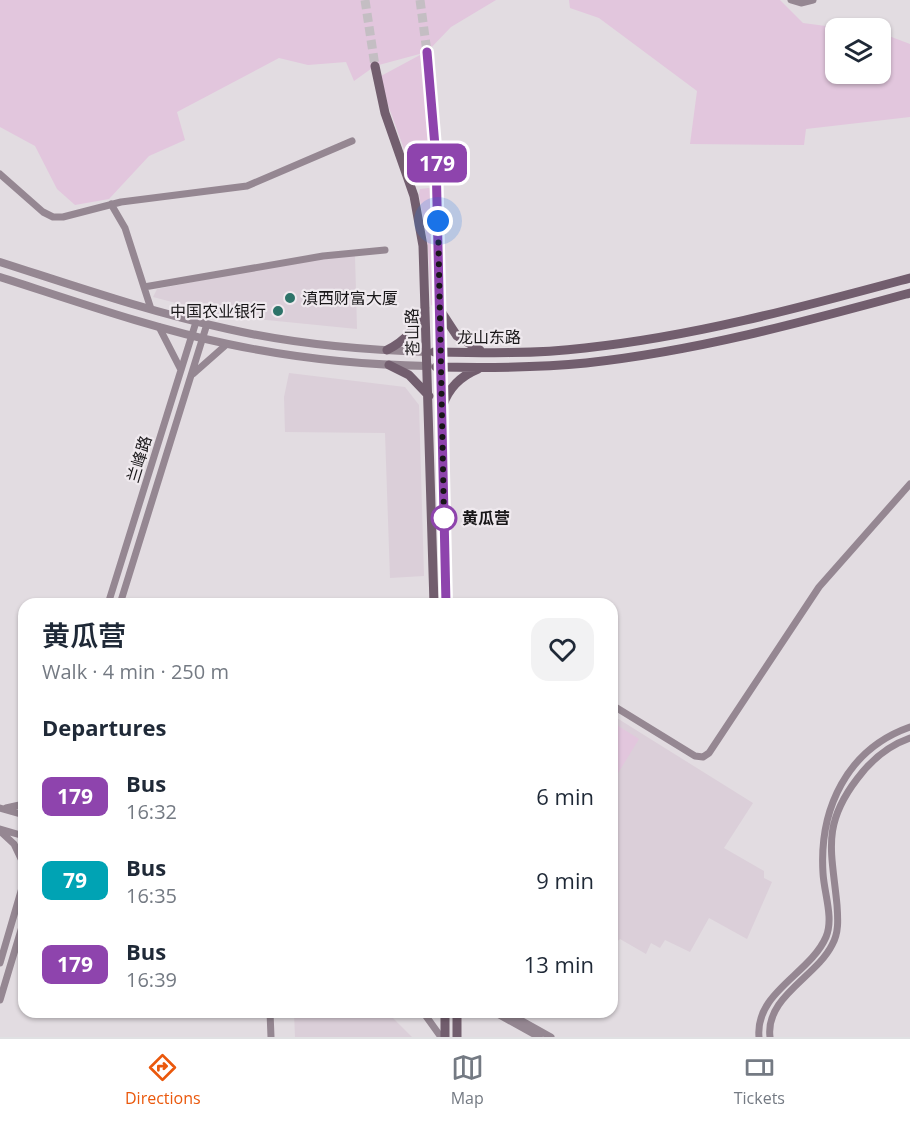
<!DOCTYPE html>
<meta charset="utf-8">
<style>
:root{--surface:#fff;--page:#f2f2f3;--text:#1f2937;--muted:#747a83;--line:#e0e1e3;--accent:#ea580c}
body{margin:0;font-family:"Open Sans","Noto Sans SC",sans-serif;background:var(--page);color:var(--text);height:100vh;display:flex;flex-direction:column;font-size:22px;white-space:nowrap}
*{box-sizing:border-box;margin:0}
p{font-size:20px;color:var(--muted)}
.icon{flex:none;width:33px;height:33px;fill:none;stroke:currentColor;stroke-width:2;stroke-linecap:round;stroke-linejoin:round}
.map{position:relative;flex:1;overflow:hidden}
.details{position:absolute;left:18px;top:598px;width:600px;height:420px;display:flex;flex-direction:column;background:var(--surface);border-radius:18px;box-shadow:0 2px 4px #0004}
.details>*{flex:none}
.badge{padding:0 12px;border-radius:9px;font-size:21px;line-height:39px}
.tools{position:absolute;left:825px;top:18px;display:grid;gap:12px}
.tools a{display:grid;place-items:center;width:66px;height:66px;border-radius:12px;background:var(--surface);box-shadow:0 2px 4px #0004;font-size:30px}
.you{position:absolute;width:30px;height:30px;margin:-15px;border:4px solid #fff;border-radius:50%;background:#1a73e8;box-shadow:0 0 0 9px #1a73e833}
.map>.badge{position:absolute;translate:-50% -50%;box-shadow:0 0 0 3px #fff}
h2{padding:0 24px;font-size:22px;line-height:54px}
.round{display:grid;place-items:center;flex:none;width:63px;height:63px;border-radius:18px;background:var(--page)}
.headline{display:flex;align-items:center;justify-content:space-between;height:102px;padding:0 24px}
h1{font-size:28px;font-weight:600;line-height:45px}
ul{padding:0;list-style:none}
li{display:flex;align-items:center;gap:18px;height:84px;padding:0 24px}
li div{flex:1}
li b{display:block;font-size:22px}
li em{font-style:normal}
li .badge{min-width:66px;font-weight:700;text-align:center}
.dock{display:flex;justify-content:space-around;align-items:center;height:84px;border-top:2px solid var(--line);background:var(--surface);font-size:16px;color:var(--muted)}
.dock a{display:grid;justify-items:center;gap:3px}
.dock .active{color:var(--accent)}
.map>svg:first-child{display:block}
.built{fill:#dbcfd9}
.green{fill:#e2c6dd}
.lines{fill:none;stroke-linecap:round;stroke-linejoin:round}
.secondary-tunnel{stroke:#c4bec3;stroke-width:9;stroke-dasharray:9 4.5;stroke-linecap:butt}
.minor{stroke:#958792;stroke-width:7}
.tertiary{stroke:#958792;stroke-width:8}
.secondary{stroke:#725e6e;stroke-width:9}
.line-casing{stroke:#fff;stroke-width:14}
.line{stroke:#8e44ad;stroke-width:9}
.walk{stroke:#181618;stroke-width:6;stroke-dasharray:0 10.8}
.poi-dot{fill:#2d7369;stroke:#efe9ee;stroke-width:2}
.stop-dot{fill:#fff;stroke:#8e44ad;stroke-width:3}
.labels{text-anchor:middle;stroke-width:4.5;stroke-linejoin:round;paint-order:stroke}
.poi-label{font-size:16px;fill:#181618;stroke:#efe9ee;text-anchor:start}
.street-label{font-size:16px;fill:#181618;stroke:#efe9ee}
.stop-label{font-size:16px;font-weight:bold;fill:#181618;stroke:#efe9ee;text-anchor:start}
</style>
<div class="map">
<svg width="910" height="1037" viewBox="0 0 910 1037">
<rect width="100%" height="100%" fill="#e2dce1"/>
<path class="built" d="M 355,255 L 357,329 L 226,316 L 153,297 L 157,289 L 295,262 Z
M 289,373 L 405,387 L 419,405 L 424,576 L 390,578 L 385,433 L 285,432 L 284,397 Z
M 612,715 L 753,803 L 724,848 L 764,871 L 764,878 L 772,882 L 747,939 L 709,918 L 690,952 L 665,940 L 660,948 L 651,943 L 646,954 L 620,939 L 612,946 Z
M 294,1013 L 388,1013 L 412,1037 L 295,1037 Z"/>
<path class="green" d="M 0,0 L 496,0 L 451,27 L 427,52 L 375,66 L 354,81 L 346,62 L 308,65 L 279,58 L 177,112 L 185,140 L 149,156 L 109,199 L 75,205 L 57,189 L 35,146 L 0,127 Z
M 569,0 L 780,0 L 803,23 L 841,28 L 836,28 L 836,74 L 880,74 L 881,33 L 910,44 L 910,117 L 806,129 L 804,145 L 690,144 L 697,91 L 599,18 L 570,8 Z
M 420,55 C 424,80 436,142 429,164 L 419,170 L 412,167 L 409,163 L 387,102 L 381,76 Z
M 429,188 L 432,190 L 436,307 L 431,305 L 428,247 L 419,194 L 420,189 Z
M 612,722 L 639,739 L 612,783 Z"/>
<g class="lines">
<path class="secondary-tunnel" d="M 365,0 L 375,66
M 420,0 L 427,52"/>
<path class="minor" d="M 791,0 L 801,3 L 813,0
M 0,174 L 43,212 L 53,217 L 63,217 L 121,202 L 247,186 L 352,141
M 111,204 L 125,228 L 151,309
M 144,287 L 323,256 L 385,250
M 159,327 L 181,370
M 193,374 L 227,344
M 108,604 L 196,322
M 120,604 L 207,324
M 612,705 L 695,756 L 703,757 L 709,753 L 819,587 L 910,484
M 0,808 L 24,815
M 6,808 L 24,804
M 0,829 L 24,836
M 0,831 L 14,844 L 24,865
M 0,963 L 24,881
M 0,1000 L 24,920
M 270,1012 L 271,1037
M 423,1012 L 441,1037
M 494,1012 L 539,1037
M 506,1012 L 551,1037
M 759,1037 C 755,992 810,974 826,937 C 834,918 824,893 823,873 C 819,809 847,749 910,727
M 770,1037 C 765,997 816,977 832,945 C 839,933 838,919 837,905 C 832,852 821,826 857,779 C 871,760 887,746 910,738"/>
<path class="tertiary" d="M 0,262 C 75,286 150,312 228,329 C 294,344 360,350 427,352
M 0,277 C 75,301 151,328 228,344 C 294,358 360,365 428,366"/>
<path class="secondary" d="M 427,52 L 436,158 L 446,604
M 375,66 L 385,113 L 414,196 L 423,246 L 434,604
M 442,313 L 457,336 L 480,350
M 387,350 C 405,341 418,327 425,308
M 434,352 C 485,353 535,354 585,348 C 696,336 802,307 910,278
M 389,365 L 409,375 L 429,396
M 436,367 C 486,368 536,368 586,363 C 697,351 803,322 910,293
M 443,405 C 449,387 461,376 478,369
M 445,1012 L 445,1037
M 457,1012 L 457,1037"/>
</g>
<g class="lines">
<g class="line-casing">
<path id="line" d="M 427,52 L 436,158 L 446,604"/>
</g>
<use href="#line" class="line"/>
<path class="walk" d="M 438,221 L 444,518"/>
</g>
<g class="poi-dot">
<circle cx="290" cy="298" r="6"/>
<circle cx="278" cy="311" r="6"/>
</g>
<circle class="stop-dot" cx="444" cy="518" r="12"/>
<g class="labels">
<g class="poi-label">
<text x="302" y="304">滇西财富大厦</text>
<text x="266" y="317" text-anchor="end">中国农业银行</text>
</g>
<g class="street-label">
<text transform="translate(412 332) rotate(-91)" y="6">苍山路</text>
<text x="489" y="343">龙山东路</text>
<text transform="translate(139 459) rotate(-73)" y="6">兰峰路</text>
</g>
<g class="stop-label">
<text x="462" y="524">黄瓜营</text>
</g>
</g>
</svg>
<div class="tools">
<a><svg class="icon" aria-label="layers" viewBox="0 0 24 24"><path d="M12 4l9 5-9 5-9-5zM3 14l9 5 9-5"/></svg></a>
</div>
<div class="you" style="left:438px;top:221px"></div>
<b class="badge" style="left:437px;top:163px;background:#8e44ad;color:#fff">179</b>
<section class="details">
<div class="headline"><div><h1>黄瓜营</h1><p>Walk · 4 min · 250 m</p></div><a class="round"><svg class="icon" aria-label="heart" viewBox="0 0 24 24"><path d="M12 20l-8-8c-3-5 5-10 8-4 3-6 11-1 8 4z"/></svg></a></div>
<h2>Departures</h2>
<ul>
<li><span class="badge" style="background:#8e44ad;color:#fff">179</span><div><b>Bus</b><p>16:32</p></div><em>6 min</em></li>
<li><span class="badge" style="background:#00a3b4;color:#fff">79</span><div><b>Bus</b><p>16:35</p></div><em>9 min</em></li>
<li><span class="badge" style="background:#8e44ad;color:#fff">179</span><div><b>Bus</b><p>16:39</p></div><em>13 min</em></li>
</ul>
</section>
</div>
<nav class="dock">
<a class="active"><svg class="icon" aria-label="directions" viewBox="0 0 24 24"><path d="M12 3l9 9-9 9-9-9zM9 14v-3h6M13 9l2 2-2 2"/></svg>Directions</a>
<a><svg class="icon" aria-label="map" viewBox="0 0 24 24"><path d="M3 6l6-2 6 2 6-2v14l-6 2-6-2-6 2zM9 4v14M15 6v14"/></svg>Map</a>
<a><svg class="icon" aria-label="tickets" viewBox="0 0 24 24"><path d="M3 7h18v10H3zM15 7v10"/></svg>Tickets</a>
</nav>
